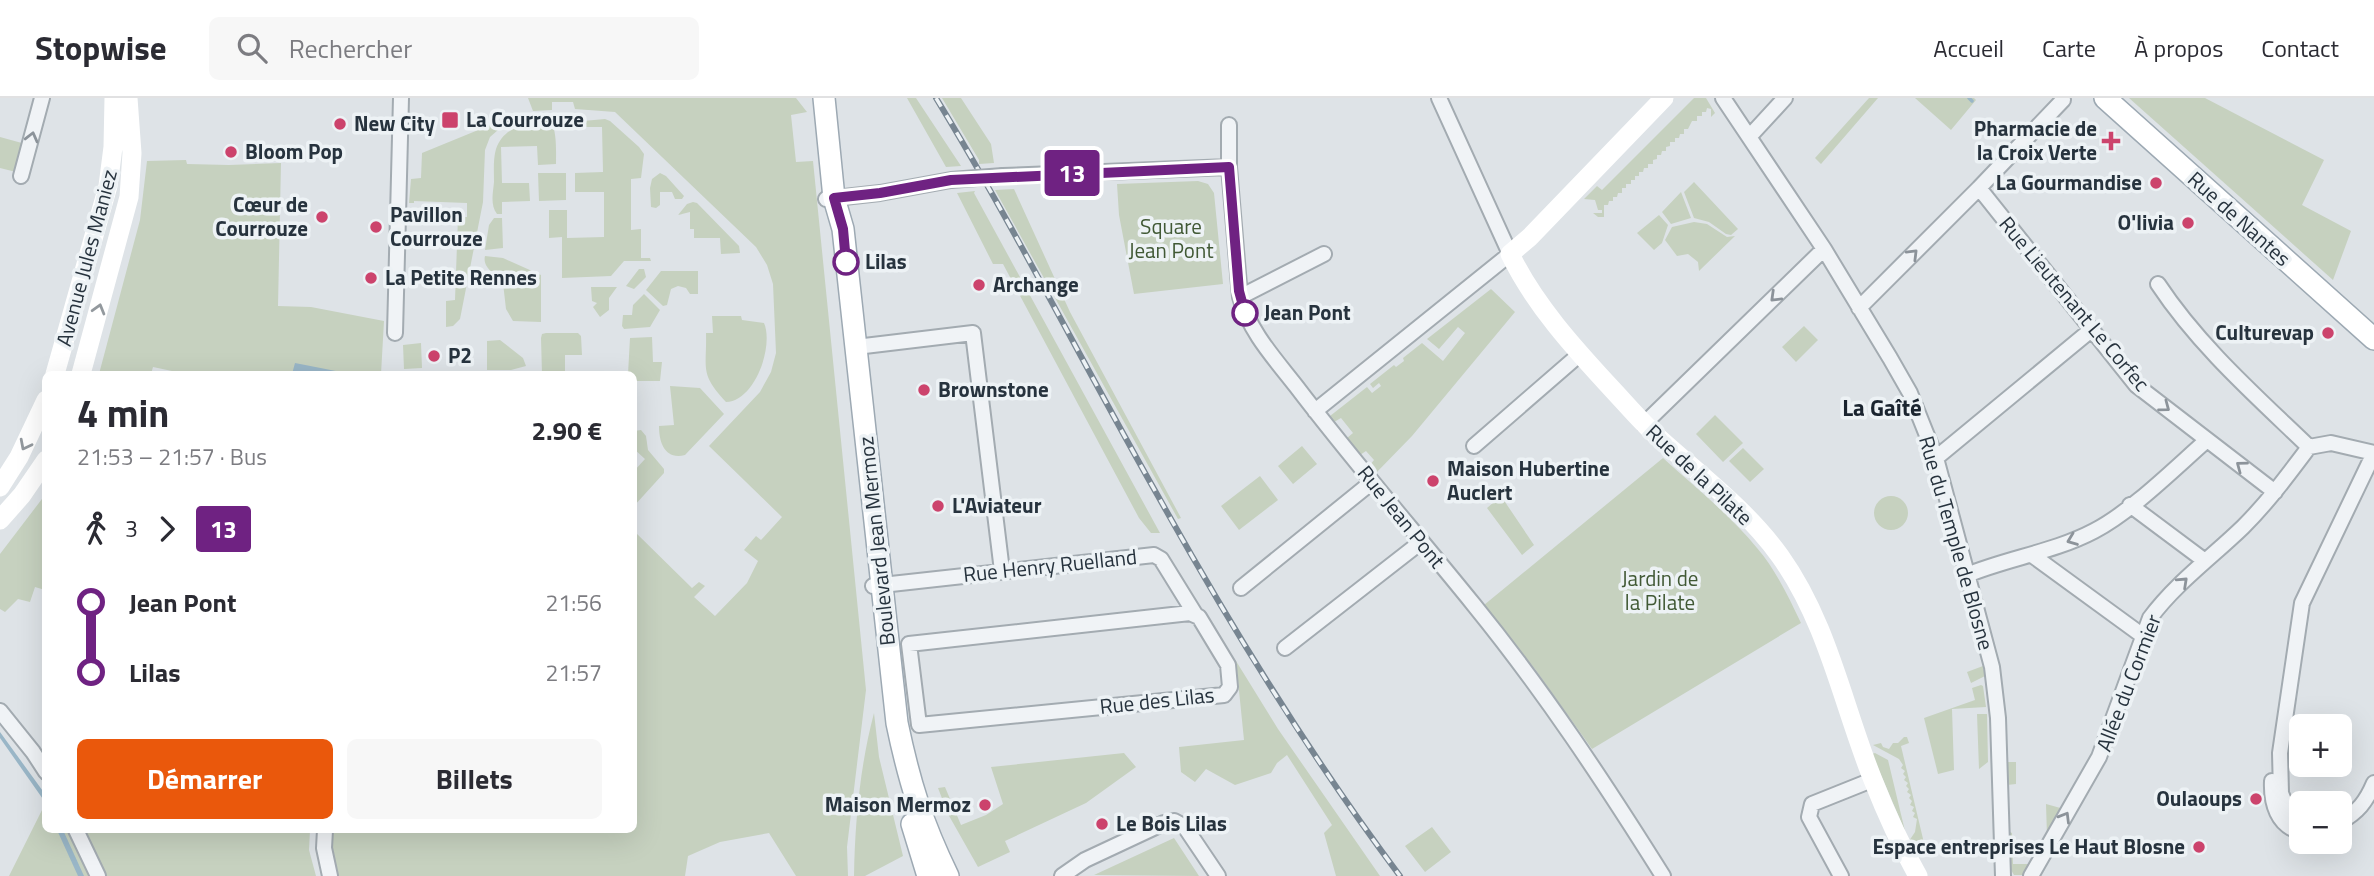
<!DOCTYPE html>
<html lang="fr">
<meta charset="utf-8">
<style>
:root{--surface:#fff;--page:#f7f7f7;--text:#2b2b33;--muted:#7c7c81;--line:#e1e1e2;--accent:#ea580c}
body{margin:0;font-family:"Titillium Web",sans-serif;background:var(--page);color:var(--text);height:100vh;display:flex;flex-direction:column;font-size:26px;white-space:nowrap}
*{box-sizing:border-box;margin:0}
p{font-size:23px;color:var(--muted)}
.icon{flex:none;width:38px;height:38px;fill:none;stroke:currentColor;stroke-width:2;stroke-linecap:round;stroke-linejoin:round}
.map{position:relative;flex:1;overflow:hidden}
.sheet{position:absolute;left:42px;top:273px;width:595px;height:462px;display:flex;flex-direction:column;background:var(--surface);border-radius:10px;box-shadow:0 7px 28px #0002}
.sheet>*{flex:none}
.badge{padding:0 14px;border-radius:5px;font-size:24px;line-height:46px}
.fabs{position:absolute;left:2289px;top:616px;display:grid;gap:14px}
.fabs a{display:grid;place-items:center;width:63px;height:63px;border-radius:10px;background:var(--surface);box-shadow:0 7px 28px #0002;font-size:35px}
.map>.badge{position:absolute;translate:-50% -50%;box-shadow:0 0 0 4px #fff}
.legs{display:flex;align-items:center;gap:10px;height:77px;padding:0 35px;font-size:23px}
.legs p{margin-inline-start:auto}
.summary{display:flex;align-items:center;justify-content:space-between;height:119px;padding:0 35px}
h1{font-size:38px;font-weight:700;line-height:52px}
.button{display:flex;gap:14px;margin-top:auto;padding:14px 35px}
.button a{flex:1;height:80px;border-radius:10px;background:var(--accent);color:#fff;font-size:28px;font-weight:700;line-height:80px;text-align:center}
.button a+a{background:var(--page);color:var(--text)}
ul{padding:0 35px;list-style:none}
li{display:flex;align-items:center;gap:24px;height:70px;font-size:26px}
li i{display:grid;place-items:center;width:10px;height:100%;margin:0 9px;background:currentColor}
li i::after{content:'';width:18px;height:18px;margin:-9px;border:5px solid;border-radius:50%;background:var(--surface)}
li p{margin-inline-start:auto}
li:first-child i{background:linear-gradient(#0000 50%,currentColor 0)}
li:last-child i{background:linear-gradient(currentColor 50%,#0000 0)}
header{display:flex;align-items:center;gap:42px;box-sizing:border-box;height:98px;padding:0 35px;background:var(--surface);border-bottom:2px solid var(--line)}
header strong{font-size:33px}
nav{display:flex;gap:38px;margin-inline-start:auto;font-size:24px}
.search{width:490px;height:63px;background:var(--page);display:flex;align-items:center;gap:18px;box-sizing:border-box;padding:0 24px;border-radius:10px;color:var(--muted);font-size:26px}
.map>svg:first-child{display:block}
.green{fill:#c6d1bf}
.water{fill:#99b6c7}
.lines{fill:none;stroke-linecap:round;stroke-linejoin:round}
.stream{stroke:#99b6c7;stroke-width:3.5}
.street-casing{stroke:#a3abb1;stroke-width:18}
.primary-casing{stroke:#9da9b3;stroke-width:24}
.street{stroke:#f0f3f6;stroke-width:14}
.secondary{stroke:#fff;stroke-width:19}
.primary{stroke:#fff;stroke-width:21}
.rail-casing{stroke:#778591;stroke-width:6}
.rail{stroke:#edf2f5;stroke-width:3.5;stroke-dasharray:10;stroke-linecap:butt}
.street-bridge-casing{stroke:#a3abb1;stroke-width:18;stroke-linecap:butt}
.street-bridge{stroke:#f0f3f6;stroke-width:14}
.oneway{stroke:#8c939a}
.oneway2{stroke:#93999e}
.line-1-casing{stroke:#fff;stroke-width:16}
.line-1{stroke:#6f2282;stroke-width:10}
.poi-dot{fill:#cc436c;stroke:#edf2f5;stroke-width:2.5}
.stop-1-dot{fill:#fff;stroke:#6f2282;stroke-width:3.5}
.labels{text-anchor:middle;stroke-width:7;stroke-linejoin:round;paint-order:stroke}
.poi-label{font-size:21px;font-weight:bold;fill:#27333e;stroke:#edf2f5;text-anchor:start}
.street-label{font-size:21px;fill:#27333e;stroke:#edf2f5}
.park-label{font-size:21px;fill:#415935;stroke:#edf2f5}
.stop-label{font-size:21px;font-weight:bold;fill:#27333e;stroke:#edf2f5;text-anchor:start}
.neighbourhood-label{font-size:23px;font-weight:bold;fill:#1a242f;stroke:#edf2f5}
</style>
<header>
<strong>Stopwise</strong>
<div class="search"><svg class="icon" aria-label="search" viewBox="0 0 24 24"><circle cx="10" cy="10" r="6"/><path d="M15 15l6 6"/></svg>Rechercher</div>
<nav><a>Accueil</a><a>Carte</a><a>À propos</a><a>Contact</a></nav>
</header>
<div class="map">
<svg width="2374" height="778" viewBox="0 0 2374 778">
<rect width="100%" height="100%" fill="#dee3e7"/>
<path class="green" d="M 528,0 L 796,0 L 807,14 L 791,17 L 796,64 L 813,63 L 866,592 L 847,749 L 848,778 L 796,778 L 769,735 L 720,744 L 688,758 L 685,778 L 336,778 L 331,751 L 332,732 L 634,732 L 634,433 L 692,490 L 699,484 L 705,488 L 694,499 L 715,518 L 747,485 L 758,463 L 744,452 L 756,438 L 761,442 L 782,419 L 709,348 L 760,294 L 771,274 L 776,255 L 773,186 L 767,167 L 756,149 L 615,14 L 575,11 L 573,4 L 552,4 L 552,12 L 533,13 Z
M 907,0 L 916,0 L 961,68 L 946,69 Z
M 942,0 L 961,0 L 991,46 L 994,65 L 979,66 L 979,62 Z
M 1694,0 L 1706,0 L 1715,15 L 1711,19 L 1711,11 L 1707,10 L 1706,14 L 1702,14 L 1702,18 L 1697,18 L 1697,23 L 1692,23 L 1688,31 L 1684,31 L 1684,36 L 1680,36 L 1679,40 L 1675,40 L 1675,44 L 1670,44 L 1670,48 L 1666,49 L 1666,53 L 1662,53 L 1661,57 L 1657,57 L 1657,61 L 1653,62 L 1653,66 L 1648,66 L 1648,70 L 1644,70 L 1643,74 L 1639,74 L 1639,78 L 1635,78 L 1635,82 L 1631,82 L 1631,86 L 1626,86 L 1626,90 L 1622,90 L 1622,95 L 1618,95 L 1617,99 L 1613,99 L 1613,103 L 1609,103 L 1608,107 L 1604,107 L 1604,119 L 1598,119 L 1593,115 L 1602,115 L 1602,112 L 1598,112 L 1595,102 L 1584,101 L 1597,88 L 1602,92 Z
M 1869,0 L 1878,0 L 1821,66 L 1815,60 Z
M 1915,0 L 1974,0 L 1976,2 L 1951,32 Z
M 2129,0 L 2205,0 L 2324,62 L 2302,107 L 2351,133 L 2333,182 Z
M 515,17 L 490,39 L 485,52 L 483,104 L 460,221 L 453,228 L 446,229 L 446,203 L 455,202 L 458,119 L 467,119 L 467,105 L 414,103 L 414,105 L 409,105 L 411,81 L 421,80 L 422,55 Z
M 605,21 L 610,23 L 639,49 L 644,56 L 641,80 L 631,81 L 631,132 L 641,131 L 641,160 L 650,160 L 651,163 L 624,163 L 611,178 L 562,180 L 562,139 L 549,140 L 549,112 L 567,112 L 567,140 L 604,139 L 604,94 L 575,94 L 575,75 L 603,74 L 602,29 L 583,29 L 583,23 Z
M 551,23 C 557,35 556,51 556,66 L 538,67 L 537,48 L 501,49 L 502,85 L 529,85 L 530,103 L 502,104 L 502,116 L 497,116 C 490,107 493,95 494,84 C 494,74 493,61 496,51 C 504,27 530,24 551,23 Z
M 0,39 L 29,47 L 20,75 L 0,70 Z
M 186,62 L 187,66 L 229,67 L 281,65 L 278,208 L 311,209 L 384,223 L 381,276 L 186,276 L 153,269 L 151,276 L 99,276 L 140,122 L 147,63 Z
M 538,75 L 566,75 L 566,102 L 539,103 Z
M 660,75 L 666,78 L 684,98 L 682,101 L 675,101 L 672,94 L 660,94 L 660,107 L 656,110 L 651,109 L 650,90 L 652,81 Z
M 1198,83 L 1208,86 L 1214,95 L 1223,186 L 1134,196 L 1119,117 L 1117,86 Z
M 1694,84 L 1738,131 L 1731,137 L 1726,136 L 1709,124 L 1694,120 L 1684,94 Z
M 1014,91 L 1070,214 L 1181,420 L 1178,421 L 995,92 Z
M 975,93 L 974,95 L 1160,435 L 1151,435 L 1139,420 L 1003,166 L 993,166 L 957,95 Z
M 1681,94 L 1691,120 L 1671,126 L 1662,114 Z
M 693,104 L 697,105 L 739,148 L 740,155 L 721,156 L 720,140 L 694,140 L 694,131 L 690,131 L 690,114 L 678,117 L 687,106 Z
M 1659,117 L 1668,127 L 1662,145 L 1654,152 L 1637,135 Z
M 494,120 L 502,120 L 503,150 L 485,152 L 489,127 Z
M 1694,124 L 1707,126 L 1727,139 L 1735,138 L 1699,173 L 1698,164 L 1688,156 L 1677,158 L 1665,142 L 1672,129 Z
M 485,158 L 503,160 L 541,177 L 541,224 L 513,223 L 506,211 L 503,185 C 496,176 482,170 485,158 Z
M 639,171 L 644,171 L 646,179 L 634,191 L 626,188 Z
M 661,173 L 698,173 L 698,196 L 690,196 L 686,190 L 678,188 L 671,191 L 667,207 L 663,208 L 646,192 Z
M 591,189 L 617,189 L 609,200 L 609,212 L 600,219 L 593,209 L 597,205 L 592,203 Z
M 1491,191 L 1515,214 L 1412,338 L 1375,376 L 1369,368 L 1374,362 L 1366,353 L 1360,357 L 1347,340 L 1353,335 L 1341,320 L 1334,324 L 1330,318 L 1367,289 L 1372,295 L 1381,288 L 1379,285 L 1373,290 L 1370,286 L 1394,267 L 1396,269 L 1404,263 L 1403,260 L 1422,245 L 1443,263 L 1465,235 L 1458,229 L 1439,251 L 1427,241 Z
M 644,196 L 660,212 L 650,229 L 624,231 L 622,228 L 623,217 L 632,217 L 633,207 Z
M 712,218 L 741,218 L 742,222 L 764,225 C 774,248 755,303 726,304 C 699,275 707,271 706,235 L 713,235 Z
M 1804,228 L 1818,242 L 1796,264 L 1782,249 Z
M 546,235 L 578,235 L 581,238 L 582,257 L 565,257 L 565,276 L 542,276 L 541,240 L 542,236 Z
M 652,239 L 653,264 L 662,264 L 660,283 L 634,283 L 634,276 L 628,276 L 630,240 Z
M 500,242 L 523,260 L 526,268 L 511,272 L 487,272 L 487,243 Z
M 421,245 L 422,270 L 404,271 L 403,247 Z
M 670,288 L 700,290 L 724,316 L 685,357 C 665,362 659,345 659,328 L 674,327 Z
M 1715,317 L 1743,345 L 1723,364 L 1696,336 Z
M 641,332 L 646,338 L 648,352 L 664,371 L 664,375 L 634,408 L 634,373 L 645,361 L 634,351 L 634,333 Z
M 1302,348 L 1317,366 L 1293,386 L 1278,368 Z
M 1743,350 L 1764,371 L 1750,384 L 1729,363 Z
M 1663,360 C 1695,389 1730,417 1757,450 C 1776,472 1789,500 1801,525 L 1592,651 L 1535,571 L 1484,507 Z
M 1260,378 L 1278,402 L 1239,432 L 1221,408 Z
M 45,397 L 45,492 L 35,489 L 30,504 L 18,501 L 5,514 L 0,511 L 0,456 Z
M1874 415a17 17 0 1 1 34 0a17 17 0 1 1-34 0Z
M 1501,398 L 1534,447 L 1522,457 L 1487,410 Z
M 1236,563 L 1278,631 L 1380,778 L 1336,778 L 1324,735 L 1332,727 L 1287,657 L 1277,665 L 1271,675 L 1235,687 L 1206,671 L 1195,684 L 1181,674 L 1179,649 L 1244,642 Z
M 1983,568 L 1985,578 L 1971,585 L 1967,574 Z
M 1981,587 L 1983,588 L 1986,609 L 1952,611 L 1954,672 L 1938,676 L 1924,620 L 1975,602 L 1972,590 Z
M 874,615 L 879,659 L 903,758 L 865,778 L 854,778 C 855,723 860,668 874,615 Z
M 1977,616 L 1987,616 L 1988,664 L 1979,671 Z
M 1904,639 L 1907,639 L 1909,645 L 1901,648 L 1924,745 L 1912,749 L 1909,743 L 1915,734 L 1917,721 L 1913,719 L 1915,715 L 1912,713 L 1914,709 L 1910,707 L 1912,703 L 1909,700 L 1911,697 L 1907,694 L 1909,691 L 1906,688 L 1908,685 L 1904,682 L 1906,679 L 1903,676 L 1905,673 L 1901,670 L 1903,667 L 1899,661 L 1873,647 L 1881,645 L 1883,649 L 1889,651 L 1893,645 L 1898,645 Z
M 1124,655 L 1136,669 L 1086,705 L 1005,743 L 1010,754 L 978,769 L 948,716 L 938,690 L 945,689 L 961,727 L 986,717 L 1003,706 L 991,669 Z
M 1875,655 L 1888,662 L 1905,733 L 1872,656 Z
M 2007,664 L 2016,664 L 2016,686 L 2007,687 Z
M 45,706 L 46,732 L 310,732 L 309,752 L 316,778 L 9,778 Z
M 2046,706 L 2064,711 L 2047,738 Z
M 1432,729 L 1451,754 L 1425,774 L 1405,748 Z
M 2010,734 L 2012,735 L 2013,766 L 2030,766 L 2023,777 L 2014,777 L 2011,772 Z
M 1174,740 L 1199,778 L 1094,777 Z"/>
<path class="water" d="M 295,265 L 351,276 L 292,276 Z
M 0,634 L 45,696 L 45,704 L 0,640 Z
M 57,732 L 63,732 L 84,778 L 78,778 Z"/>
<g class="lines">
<path class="stream" d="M 1969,0 L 1972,3"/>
<g class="street-casing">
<path id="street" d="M 1723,0 L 1824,151 L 1890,260 L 1910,295 L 1936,360 L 1992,569 L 1998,620 L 2003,778
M 1229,27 L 1229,69 L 1240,199 C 1249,233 1275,261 1296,288 C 1353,363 1415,434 1474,507 C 1544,593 1604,684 1663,778
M 1750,38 L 1785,0
M 21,78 L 42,0
M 1003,78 L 1229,69
M 1979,90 L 2136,287 L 2275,394
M 826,101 L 880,95 L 951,82
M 2158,186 C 2199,248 2256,298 2309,349
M 1240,199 L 1324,156
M 1859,210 L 1979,90 L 2063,2
M 395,235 L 401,0
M 856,249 L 973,235 L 1002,473
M 1315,313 L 1510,156 L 1439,0
M 1644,326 L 1824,151
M 1474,348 L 1580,256
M 1936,360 L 2091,232
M 2130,407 L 2205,463
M 2032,457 L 2143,538
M 1967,477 C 2008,460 2054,454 2094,433 C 2131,414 2175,370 2207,342
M 873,488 L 1154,457 L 1161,461 L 1195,516
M 1241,490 L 1372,384
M 1190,515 L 1199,519 L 1228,567 L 1230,589 L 1224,597 L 919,627 L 909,546 Z
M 1285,550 L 1421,444
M 0,613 L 33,654 L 46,674
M 2272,683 C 2271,705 2277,728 2301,734
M 2340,724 C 2358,714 2366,704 2374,685
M 2301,727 L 2287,710 L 2281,695 L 2280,655 L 2302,505 L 2374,355
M 76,732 L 98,778
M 325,732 L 324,750 L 330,778
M 1062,778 L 1085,762 L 1164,725 L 1174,723 L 1185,729 L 1218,778
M 1841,778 L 1809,719 L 1812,706 L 1872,682
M 2031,778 L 2099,659 L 2150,520 C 2176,485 2212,459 2243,429 C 2268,404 2288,377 2309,349 L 2331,345 L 2374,355"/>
</g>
<g class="primary-casing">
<path id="primary" d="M 824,0 L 834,100 L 843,131 L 897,625 C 909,683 922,725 948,778
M 2105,0 L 2374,241
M 912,726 L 928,778"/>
</g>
<use href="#street" class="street"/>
<path class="secondary" d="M 1664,0 L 1530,139 L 1510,156 C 1534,206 1574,250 1612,291 C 1627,307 1642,325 1659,340 C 1701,378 1747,412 1780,458 C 1828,525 1843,608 1873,682 C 1886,715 1901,748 1918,778
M 55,276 L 108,88 L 113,49 L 114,0
M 81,276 L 129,99 L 132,55 L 128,0
M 0,389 L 19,359 L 46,302
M 0,422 L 22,397 L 46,362"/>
<use href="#primary" class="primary"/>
<g class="rail-casing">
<path id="rail" d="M 936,0 C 1015,130 1083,266 1158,398 C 1231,529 1310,658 1400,778"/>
</g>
<use href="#rail" class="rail"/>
<g class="street-bridge-casing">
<path id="street-bridge" d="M 951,82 L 1003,78"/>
</g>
<use href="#street-bridge" class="street-bridge"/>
</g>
<defs><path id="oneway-chevron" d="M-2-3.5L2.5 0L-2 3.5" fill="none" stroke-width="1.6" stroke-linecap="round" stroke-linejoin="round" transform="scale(1.75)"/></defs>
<g class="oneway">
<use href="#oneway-chevron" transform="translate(32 39) rotate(-76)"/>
<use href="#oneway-chevron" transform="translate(1913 156) rotate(-45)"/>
<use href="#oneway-chevron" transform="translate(1775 199) rotate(136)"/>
<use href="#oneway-chevron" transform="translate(2165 309) rotate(37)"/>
<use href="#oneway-chevron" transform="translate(2241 368) rotate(-143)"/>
<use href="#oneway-chevron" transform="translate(2072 442) rotate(159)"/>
<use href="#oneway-chevron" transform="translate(2183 484) rotate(-43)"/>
<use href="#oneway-chevron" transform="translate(2065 719) rotate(-59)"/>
</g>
<g class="oneway2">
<use href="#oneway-chevron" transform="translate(99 211) rotate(-74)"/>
<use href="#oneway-chevron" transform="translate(25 347) rotate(117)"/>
</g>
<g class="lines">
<g class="line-1-casing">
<path id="line-1" d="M 846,164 L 843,131 L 834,100 L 880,95 L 951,82 L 1229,69 L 1239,193 L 1245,215"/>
</g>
<use href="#line-1" class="line-1"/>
</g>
<g class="poi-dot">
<rect x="441" y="13" width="18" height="18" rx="3.5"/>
<circle cx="340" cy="26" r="7"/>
<path d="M2107.5 32.5h7v7h7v7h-7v7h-7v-7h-7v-7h7z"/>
<circle cx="231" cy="54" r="7"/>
<circle cx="2156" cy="85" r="7"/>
<circle cx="322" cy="119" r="7"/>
<circle cx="2188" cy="125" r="7"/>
<circle cx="376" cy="129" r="7"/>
<circle cx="371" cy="180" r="7"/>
<circle cx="979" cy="187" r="7"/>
<circle cx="2328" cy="235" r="7"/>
<circle cx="434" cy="258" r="7"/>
<circle cx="924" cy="292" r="7"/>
<circle cx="1433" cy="383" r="7"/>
<circle cx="938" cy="408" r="7"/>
<circle cx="2256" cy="701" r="7"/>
<circle cx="985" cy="707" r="7"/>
<circle cx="1102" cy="726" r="7"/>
<circle cx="2199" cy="749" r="7"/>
</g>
<g class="stop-1-dot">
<circle cx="846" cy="164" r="12"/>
<circle cx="1245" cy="215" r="12"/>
</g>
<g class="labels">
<g class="poi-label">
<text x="466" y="29">La Courrouze</text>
<text x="354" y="33">New City</text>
<text x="2097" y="38" text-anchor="end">Pharmacie de<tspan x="2097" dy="24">la Croix Verte</tspan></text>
<text x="245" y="61">Bloom Pop</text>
<text x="2142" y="92" text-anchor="end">La Gourmandise</text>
<text x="308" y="114" text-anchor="end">Cœur de<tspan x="308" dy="24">Courrouze</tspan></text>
<text x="390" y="124">Pavillon<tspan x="390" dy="24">Courrouze</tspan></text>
<text x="2174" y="132" text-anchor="end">O'livia</text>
<text x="385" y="187">La Petite Rennes</text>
<text x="993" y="194">Archange</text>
<text x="2314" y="242" text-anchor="end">Culturevap</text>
<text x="448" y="265">P2</text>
<text x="938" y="299">Brownstone</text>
<text x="1447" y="378">Maison Hubertine<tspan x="1447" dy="24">Auclert</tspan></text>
<text x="952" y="415">L'Aviateur</text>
<text x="2242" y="708" text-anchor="end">Oulaoups</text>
<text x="971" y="714" text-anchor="end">Maison Mermoz</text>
<text x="1116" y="733">Le Bois Lilas</text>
<text x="2185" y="756" text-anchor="end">Espace entreprises Le Haut Blosne</text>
</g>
<g class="street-label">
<text transform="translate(2239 121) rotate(42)" y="7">Rue de Nantes</text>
<text transform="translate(87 160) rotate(-75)" y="7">Avenue Jules Maniez</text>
<text transform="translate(2074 206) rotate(50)" y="7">Rue Lieutenant Le Corfec</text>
<text transform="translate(1699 377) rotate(43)" y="7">Rue de la Pilate</text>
<text transform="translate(1401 419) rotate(51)" y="7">Rue Jean Pont</text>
<text transform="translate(877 443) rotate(-96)" y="7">Boulevard Jean Mermoz</text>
<text transform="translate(1956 445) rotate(74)" y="7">Rue du Temple de Blosne</text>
<text transform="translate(1050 468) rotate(-6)" y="7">Rue Henry Ruelland</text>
<text transform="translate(2129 585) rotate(-69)" y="7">Allée du Cormier</text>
<text transform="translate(1157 603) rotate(-6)" y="7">Rue des Lilas</text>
</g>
<g class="park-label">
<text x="1171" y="136">Square<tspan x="1171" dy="24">Jean Pont</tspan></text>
<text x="1660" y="488">Jardin de<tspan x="1660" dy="24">la Pilate</tspan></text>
</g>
<g class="stop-label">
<text x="865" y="171">Lilas</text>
<text x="1264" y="222">Jean Pont</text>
</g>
<g class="neighbourhood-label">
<text x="1882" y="318">La Gaîté</text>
</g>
</g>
</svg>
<div class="fabs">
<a>+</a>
<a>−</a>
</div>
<b class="badge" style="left:1072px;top:75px;background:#6f2282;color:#fff">13</b>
<section class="sheet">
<div class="summary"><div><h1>4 min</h1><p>21:53 – 21:57 · Bus</p></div><b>2.90 €</b></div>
<div class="legs"><svg class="icon" aria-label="walk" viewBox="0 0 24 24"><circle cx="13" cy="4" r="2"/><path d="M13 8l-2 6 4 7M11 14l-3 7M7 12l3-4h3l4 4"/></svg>3<svg class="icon" aria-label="forward" viewBox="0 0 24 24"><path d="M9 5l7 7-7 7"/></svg><b class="badge" style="background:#6f2282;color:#fff">13</b></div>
<ul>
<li><i style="color:#6f2282"></i><b>Jean Pont</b><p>21:56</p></li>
<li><i style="color:#6f2282"></i><b>Lilas</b><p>21:57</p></li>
</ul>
<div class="button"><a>Démarrer</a><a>Billets</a></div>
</section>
</div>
